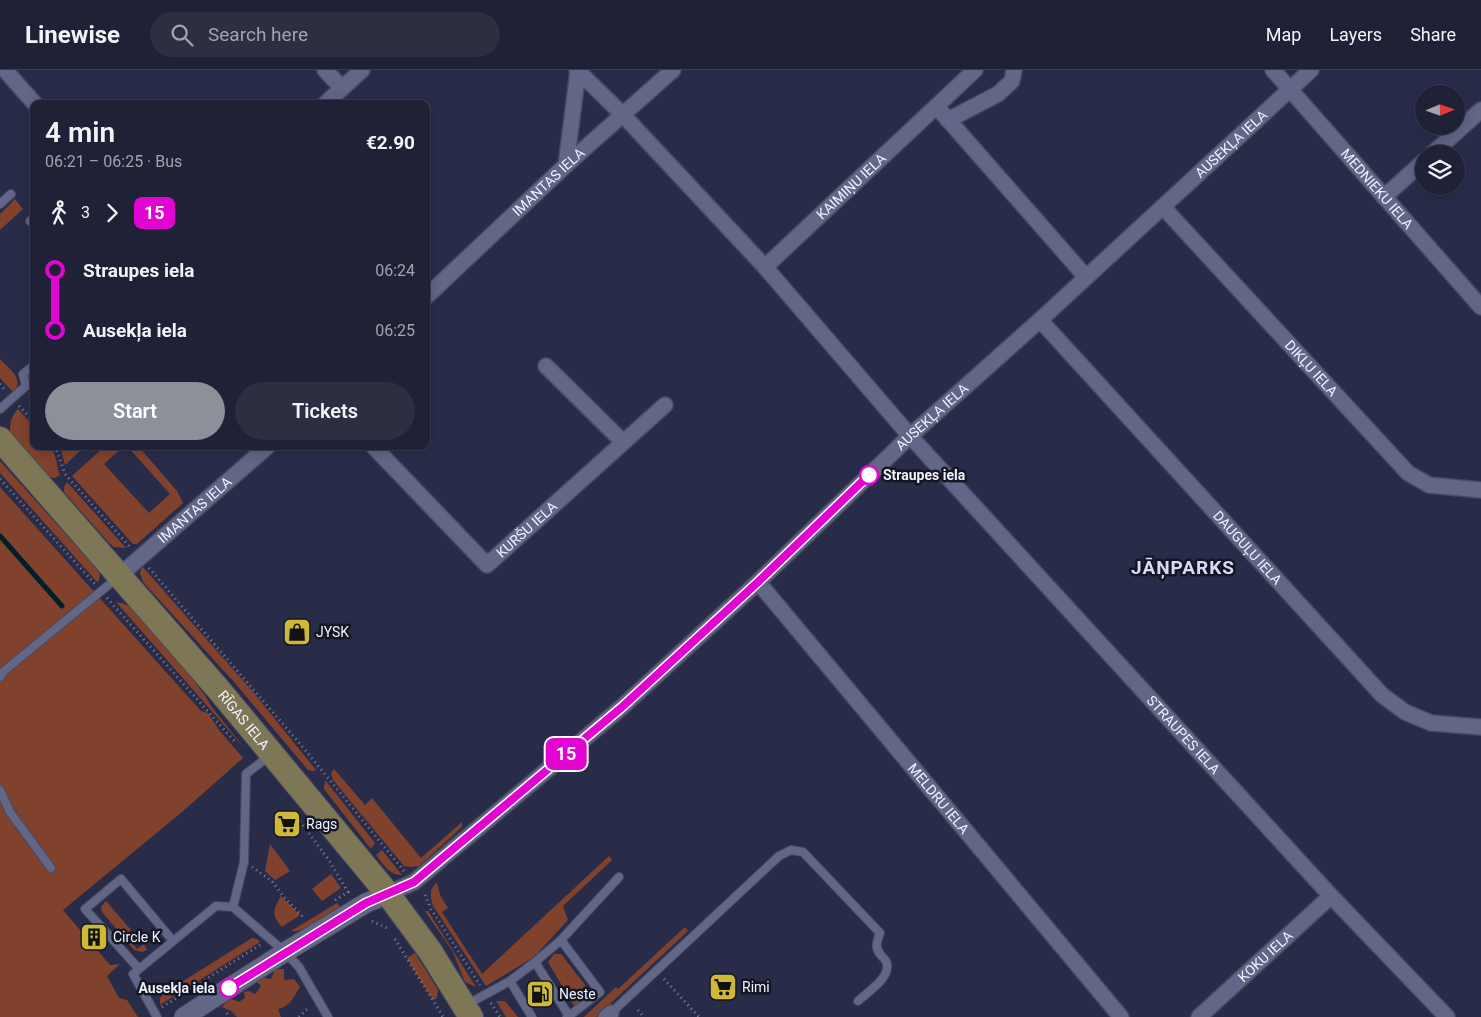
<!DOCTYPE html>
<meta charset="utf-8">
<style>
:root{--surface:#1f2137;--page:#2c2e42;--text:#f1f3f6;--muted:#a1a3ad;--line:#3c3e52;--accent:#8c9099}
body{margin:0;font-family:Roboto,sans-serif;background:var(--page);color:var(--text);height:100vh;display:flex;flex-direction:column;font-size:19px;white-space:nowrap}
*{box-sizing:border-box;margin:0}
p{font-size:16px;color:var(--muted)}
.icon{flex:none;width:28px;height:28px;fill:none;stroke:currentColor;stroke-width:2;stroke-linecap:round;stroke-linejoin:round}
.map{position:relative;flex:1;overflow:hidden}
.drawer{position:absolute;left:30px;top:30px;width:400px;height:350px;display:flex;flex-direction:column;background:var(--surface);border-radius:10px;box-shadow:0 2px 12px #0003,0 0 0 1px var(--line)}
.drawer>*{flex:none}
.badge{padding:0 10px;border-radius:8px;font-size:18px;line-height:32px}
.needle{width:32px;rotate:88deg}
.buttons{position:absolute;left:1415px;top:15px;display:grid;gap:10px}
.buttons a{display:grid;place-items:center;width:50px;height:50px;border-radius:50%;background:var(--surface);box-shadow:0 2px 12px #0003,0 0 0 1px var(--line);font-size:25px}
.map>.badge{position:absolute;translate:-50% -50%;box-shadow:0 0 0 2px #fff}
.legs{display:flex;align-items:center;gap:8px;height:55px;padding:0 15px;font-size:16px}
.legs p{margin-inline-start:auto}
.overview{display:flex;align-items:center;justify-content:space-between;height:85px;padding:0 15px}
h1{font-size:28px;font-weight:600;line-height:38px}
.cta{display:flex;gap:10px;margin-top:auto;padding:10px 15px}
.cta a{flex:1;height:58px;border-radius:30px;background:var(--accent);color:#fff;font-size:20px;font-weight:600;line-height:58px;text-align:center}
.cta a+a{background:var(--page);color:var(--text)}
ul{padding:0 15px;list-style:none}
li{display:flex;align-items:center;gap:18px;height:60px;font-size:19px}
li i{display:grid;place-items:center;width:8px;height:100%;margin:0 6px;background:currentColor}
li i::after{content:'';width:12px;height:12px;margin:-6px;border:4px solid;border-radius:50%;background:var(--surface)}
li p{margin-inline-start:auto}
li:first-child i{background:linear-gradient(#0000 50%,currentColor 0)}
li:last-child i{background:linear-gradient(currentColor 50%,#0000 0)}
header{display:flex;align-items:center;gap:30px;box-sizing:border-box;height:70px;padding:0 25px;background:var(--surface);border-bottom:1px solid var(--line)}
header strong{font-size:24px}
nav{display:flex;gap:28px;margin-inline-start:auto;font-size:18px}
.search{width:350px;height:45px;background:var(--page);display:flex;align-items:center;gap:12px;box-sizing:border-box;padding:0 18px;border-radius:28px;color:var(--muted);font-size:19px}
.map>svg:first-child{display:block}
.green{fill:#81422d}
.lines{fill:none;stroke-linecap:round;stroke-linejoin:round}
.stream{stroke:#002029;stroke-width:5}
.service-casing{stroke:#474960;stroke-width:10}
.minor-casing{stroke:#474960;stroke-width:18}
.tertiary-casing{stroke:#474960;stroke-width:21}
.primary-casing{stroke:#474960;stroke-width:26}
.path{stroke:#7f8297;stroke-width:3;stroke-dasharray:1 4;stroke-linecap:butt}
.service{stroke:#626687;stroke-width:8}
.minor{stroke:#626687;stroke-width:15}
.tertiary{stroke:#626687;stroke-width:19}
.primary{stroke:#7e7756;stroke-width:24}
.line-1-casing{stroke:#fff;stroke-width:11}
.line-1{stroke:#e205d1;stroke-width:8}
.stop-1-dot{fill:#fff;stroke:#e205d1;stroke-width:2.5}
.labels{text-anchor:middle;stroke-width:5;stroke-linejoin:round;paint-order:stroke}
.street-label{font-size:14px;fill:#f0f2fd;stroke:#141623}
.stop-label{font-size:14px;font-weight:bold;fill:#f0f2fd;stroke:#141623;text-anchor:start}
.poi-label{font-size:14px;fill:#f0f2fd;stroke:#141623;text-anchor:start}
.district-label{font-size:19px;font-weight:bold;letter-spacing:1px;fill:#d6dbf9;stroke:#141623}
</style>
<header>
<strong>Linewise</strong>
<div class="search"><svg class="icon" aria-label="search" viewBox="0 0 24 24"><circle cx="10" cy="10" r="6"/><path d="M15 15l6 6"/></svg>Search here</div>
<nav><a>Map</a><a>Layers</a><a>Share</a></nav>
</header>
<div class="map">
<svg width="1481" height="947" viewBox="0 0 1481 947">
<rect width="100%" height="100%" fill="#292c49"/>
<path class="green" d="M 15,129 L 23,139 L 0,160 L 0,144 Z
M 0,289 C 10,300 24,307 14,323 L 0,308 Z
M 18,339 L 34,357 L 34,376 L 50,376 C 57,384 56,396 60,405 L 55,408 L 49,407 L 10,362 C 10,352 11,347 18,339 Z
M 60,376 L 78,376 L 81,380 L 65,395 Z
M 105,376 L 124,376 L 104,394 L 149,443 L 170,424 L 127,376 L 138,376 L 177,421 L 183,433 L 137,474 L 133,474 L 72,406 Z
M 0,391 L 98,500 L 100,505 L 98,513 L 0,403 Z
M 67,412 L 126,478 L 114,477 L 109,473 L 64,422 L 64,417 Z
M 0,417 L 201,641 L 208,643 L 219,660 L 243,688 L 182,742 L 63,840 L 110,895 L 120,894 L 107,906 L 119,928 L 127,930 L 138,947 L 0,947 Z
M 142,496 L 253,622 L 316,700 L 313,701 L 308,700 L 234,612 L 143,512 L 140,503 Z
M 116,532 L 125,534 L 135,540 L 179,591 L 206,627 L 211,636 L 245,679 Z
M 334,699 L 365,735 L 372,728 L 421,788 L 462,752 L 462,757 L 419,796 L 411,797 L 404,796 L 333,710 L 331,703 Z
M 325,710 L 375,773 L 371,779 L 324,719 Z
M 270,774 L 290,801 L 275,810 L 265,801 Z
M 382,780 L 402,805 C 389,805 383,794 376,785 Z
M 609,786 L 612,790 L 563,836 L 568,850 L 534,887 L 486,916 L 433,836 C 430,826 429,821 436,813 L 437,813 L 440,825 L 448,838 L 442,842 L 482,904 Z
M 331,804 L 341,818 L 322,831 L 312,819 Z
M 281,826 L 300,845 L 282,857 C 271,845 273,840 281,826 Z
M 106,831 L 131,860 L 126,865 L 137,879 L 144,874 L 147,880 L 142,882 L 134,880 L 102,842 L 101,837 Z
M 337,833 L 340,837 C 329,843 302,864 291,861 Z
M 425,841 L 428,841 L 476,917 L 465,912 L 453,882 Z
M 685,857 L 688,861 L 596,947 L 584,947 L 616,917 L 618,919 Z
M 252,868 L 257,869 L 260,872 L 160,935 L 160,928 L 164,923 Z
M 415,883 L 438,920 L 437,928 L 433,930 L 407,888 Z
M 554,884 L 561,884 L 589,920 L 588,927 L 574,936 L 548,892 Z
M 275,899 L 284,899 L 284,910 L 294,909 L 300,917 C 294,926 290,937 278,939 L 281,947 L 237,947 L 231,941 L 222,937 L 229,928 L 239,932 L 245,928 L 244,922 L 249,921 L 255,924 L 261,916 L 256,911 L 262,908 L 271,909 Z
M 496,931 L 505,931 L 518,947 L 506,947 Z"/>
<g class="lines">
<path class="stream" d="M 0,466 L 62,536"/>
<g class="service-casing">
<path id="service" d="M 0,134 L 11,124
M 30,151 L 34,148
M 0,339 L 26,316 L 23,304 L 34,295
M 0,607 L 4,601 L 117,508
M 0,720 L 10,742 L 51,798
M 233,837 L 244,792 L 246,704 L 269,686
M 561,870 L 600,922 L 569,946
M 139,899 L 85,839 L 121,809 L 173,871
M 510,911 L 532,947
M 466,935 L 510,911 L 535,892
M 611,943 L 779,786 L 791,780 L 803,782 L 880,863 C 877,871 874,878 881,885 C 882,887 885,889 886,891 C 893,907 867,922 858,931
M 157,947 L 133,904 L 216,836 L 233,837 L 285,882 L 299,897 L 328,947
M 567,947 L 569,946 L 535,892 L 561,870 L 619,807"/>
</g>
<g class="minor-casing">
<g id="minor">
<path d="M 5,0 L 35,34"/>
<path d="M 325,0 L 342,18"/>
<path id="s1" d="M 577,0 L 623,45 L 765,197 L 910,366 L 1331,826 L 1447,947"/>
<path id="s2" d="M 1273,0 L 1481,237"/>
<path d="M 325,34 L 362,0"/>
<path d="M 937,37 L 1086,207"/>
<path d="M 948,50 L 998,24 L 1012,11 L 1014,0"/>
<path d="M 1432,84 L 1481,40"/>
<path d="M 566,95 L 578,1"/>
<path d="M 1384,127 L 1424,91"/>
<path id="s3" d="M 1163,137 L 1408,403 L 1429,415 L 1481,420"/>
<path id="s4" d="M 765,197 L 975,0"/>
<path id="s5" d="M 426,227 L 566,95 L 673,0"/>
<path id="s6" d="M 1040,250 L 1382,625 L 1405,642 L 1431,653 L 1481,657"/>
<path d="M 546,296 L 623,372"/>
<path id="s7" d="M 373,376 L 487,495 L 665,335"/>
<path id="s8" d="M 120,505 L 268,376"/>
<path id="s9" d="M 758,512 L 1121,947"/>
<path id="s10" d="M 388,824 L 414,812 L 622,637 L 758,512 L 910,366 L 1040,250 L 1311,0"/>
<path d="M 606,947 L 611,943"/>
<path id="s11" d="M 1199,947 L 1331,826"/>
</g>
</g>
<g class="tertiary-casing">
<path id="tertiary" d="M 184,947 L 285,882 L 366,833 L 388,824"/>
</g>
<g class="primary-casing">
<g id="primary">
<path id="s12" d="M 0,369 L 219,620 L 388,824 L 430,881 L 471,947"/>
</g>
</g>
<path class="path" d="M 0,314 L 5,320
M 19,336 L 34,352
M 55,376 L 65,404 L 130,477
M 0,409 L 95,514
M 149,498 L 306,681 L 404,801
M 107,528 L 236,673
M 297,747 L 328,789 L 348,822 L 332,832
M 252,797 L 272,811 L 283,826 L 305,849
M 425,825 L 431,839 L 480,915
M 372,851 L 389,859
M 395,869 L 443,947
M 664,909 L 699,947
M 491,933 L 500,947
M 162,937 L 260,875
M 638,940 L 644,947
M 227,943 L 230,947
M 299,947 L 309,937"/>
<use href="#service" class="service"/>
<use href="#minor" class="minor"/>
<use href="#tertiary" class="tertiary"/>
<use href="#primary" class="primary"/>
</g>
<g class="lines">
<g class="line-1-casing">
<path id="line-1" d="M 229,918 L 366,833 L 414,812 L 622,637 L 758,512 L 869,405"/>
</g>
<use href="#line-1" class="line-1"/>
</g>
<defs>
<g id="shop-square" transform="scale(1.4375)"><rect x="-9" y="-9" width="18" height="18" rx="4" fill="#cfb837" stroke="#141623"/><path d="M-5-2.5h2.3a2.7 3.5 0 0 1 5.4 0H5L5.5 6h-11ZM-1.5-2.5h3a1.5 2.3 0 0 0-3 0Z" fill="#111"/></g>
<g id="supermarket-square" transform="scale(1.4375)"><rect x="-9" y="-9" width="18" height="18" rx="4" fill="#cfb837" stroke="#141623"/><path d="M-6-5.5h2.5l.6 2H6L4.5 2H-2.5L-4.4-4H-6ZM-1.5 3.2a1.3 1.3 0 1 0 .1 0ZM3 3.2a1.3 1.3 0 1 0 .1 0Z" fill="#111"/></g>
<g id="building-square" transform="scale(1.4375)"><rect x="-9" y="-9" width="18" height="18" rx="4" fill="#cfb837" stroke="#141623"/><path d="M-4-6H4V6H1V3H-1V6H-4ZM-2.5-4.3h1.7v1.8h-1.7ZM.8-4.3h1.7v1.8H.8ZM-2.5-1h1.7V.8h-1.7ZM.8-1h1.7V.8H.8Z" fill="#111"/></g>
<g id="fuel-square" transform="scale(1.4375)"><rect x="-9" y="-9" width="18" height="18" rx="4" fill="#cfb837" stroke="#141623"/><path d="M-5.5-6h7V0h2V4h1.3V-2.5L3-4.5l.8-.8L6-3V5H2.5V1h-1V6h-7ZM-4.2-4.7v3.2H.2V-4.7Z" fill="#111"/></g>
</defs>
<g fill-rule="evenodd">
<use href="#shop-square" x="297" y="562"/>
<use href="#supermarket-square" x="287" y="754"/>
<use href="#building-square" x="94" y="867"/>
<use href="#supermarket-square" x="723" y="917"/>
<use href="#fuel-square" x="540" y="924"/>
</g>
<g class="stop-1-dot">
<circle cx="869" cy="405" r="9"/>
<circle cx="229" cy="918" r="9"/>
</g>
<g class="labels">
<g class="street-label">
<text dy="5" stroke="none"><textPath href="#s10" startOffset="1130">AUSEKĻA IELA</textPath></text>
<text dy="5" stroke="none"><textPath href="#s5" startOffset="168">IMANTAS IELA</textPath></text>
<text dy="5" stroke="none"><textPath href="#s4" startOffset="118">KAIMIŅU IELA</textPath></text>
<text dy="5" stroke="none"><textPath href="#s2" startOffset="158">MEDNIEKU IELA</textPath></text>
<text dy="5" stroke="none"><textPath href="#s3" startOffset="219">DIKĻU IELA</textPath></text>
<text dy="5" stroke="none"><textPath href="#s10" startOffset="725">AUSEKĻA IELA</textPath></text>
<text dy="5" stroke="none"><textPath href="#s8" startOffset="99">IMANTAS IELA</textPath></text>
<text dy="5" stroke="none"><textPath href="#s7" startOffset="218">KURŠU IELA</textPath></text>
<text dy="5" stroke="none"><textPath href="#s6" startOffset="308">DAUGUĻU IELA</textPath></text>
<text dy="5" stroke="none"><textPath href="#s12" startOffset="372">RĪGAS IELA</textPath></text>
<text dy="5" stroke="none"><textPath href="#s1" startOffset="900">STRAUPES IELA</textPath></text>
<text dy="5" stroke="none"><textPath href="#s9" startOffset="282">MELDRU IELA</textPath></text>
<text dy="5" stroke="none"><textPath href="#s11" startOffset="90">KOKU IELA</textPath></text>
</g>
<g class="stop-label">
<text x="883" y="410">Straupes iela</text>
<text x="215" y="923" text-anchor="end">Ausekļa iela</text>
</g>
<g class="poi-label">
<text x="316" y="567">JYSK</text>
<text x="306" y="759">Rags</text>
<text x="113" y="872">Circle K</text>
<text x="742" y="922">Rimi</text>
<text x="559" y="929">Neste</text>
</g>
<g class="district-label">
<text x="1183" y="504">JĀŅPARKS</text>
</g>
</g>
</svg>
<div class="buttons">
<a><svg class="needle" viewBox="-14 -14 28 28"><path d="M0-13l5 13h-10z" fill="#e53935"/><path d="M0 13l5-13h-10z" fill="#a1a3ad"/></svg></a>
<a><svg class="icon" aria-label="layers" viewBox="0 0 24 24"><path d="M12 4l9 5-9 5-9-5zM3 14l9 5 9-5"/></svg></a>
</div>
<b class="badge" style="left:566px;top:684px;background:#e205d1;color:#fff">15</b>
<section class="drawer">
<div class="overview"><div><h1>4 min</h1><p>06:21 – 06:25 · Bus</p></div><b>€2.90</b></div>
<div class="legs"><svg class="icon" aria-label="walk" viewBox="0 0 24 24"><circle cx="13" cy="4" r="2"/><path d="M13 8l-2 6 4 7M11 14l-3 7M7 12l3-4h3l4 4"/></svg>3<svg class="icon" aria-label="forward" viewBox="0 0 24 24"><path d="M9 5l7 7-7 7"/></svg><b class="badge" style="background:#e205d1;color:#fff">15</b></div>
<ul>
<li><i style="color:#e205d1"></i><b>Straupes iela</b><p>06:24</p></li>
<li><i style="color:#e205d1"></i><b>Ausekļa iela</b><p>06:25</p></li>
</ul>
<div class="cta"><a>Start</a><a>Tickets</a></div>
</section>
</div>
